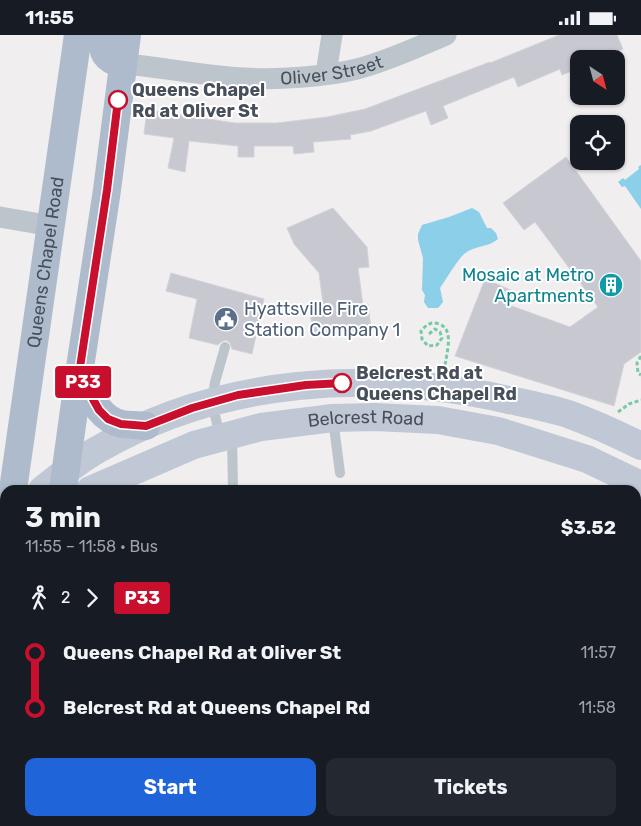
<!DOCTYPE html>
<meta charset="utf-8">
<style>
:root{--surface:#171b24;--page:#242831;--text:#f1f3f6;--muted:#9ea1a6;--accent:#1f64d9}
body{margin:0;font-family:Rubik,sans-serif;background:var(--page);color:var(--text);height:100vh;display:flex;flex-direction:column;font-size:19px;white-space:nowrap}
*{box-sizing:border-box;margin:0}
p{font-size:16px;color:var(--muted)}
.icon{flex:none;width:28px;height:28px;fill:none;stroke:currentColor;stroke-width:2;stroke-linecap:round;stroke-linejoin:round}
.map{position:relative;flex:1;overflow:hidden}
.side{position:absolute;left:0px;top:450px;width:641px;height:341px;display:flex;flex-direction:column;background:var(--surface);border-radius:15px 15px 0 0;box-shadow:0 1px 4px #0004}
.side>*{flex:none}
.badge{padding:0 10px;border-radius:4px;font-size:18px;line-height:32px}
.needle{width:32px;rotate:144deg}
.buttons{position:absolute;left:570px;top:15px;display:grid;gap:10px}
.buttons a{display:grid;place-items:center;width:55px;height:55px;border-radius:10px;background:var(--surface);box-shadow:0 1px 4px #0004;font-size:25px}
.map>.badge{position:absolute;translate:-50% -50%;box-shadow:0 0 0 2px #fff}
.legs{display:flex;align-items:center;gap:8px;height:55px;padding:0 25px;font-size:16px}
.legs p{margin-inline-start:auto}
.summary{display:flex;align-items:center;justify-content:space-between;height:85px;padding:0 25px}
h1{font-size:28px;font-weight:700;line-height:38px}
.button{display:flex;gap:10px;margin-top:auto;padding:10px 25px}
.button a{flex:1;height:58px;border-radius:10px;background:var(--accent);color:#fff;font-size:20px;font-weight:700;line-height:58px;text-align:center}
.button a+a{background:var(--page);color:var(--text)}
ul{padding:0 25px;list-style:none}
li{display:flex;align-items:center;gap:18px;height:55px;font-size:19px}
li i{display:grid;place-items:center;width:8px;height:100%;margin:0 6px;background:currentColor}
li i::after{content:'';width:12px;height:12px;margin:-6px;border:4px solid;border-radius:50%;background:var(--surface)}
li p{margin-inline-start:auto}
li:first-child i{background:linear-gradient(#0000 50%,currentColor 0)}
li:last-child i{background:linear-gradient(currentColor 50%,#0000 0)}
.status{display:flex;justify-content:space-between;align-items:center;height:35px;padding:0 25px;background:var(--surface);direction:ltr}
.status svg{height:14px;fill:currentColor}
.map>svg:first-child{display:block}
.commercial{fill:#fbf6e7}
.water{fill:#8bcfe9}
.building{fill:#c8c9d0;stroke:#d2d3d9}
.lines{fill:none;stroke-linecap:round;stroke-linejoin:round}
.path{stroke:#76caa6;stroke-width:3;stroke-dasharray:4 2.5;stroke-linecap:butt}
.lane{stroke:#bcc4cc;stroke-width:10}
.street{stroke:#bcc4cc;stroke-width:21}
.secondary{stroke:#bfc8d4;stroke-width:28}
.primary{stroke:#aebbcc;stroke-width:28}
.line-1-casing{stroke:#fff;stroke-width:11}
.line-1{stroke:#c8102e;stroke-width:8}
.stop-1-dot{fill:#fff;stroke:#c8102e;stroke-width:2.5}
.labels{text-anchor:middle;stroke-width:4;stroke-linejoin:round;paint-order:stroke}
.street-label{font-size:18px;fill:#47505a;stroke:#fff}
.stop-label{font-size:18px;font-weight:bold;fill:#47505a;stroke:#fff;text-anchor:start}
.culture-label{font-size:18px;fill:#0d838f;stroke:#fff;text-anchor:end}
.service-label{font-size:18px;fill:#4e5e75;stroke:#fff;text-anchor:start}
</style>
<div class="status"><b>11:55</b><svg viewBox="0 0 49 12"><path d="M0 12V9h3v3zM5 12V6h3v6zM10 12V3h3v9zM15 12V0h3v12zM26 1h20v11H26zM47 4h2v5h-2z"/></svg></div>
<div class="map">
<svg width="641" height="791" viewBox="0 0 641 791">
<rect width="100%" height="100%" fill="#f0eeee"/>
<path class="commercial" d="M 641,544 L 641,791 L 547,791 L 544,786 L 636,786 L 636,547 Z"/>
<path class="water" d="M 641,130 L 641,174 L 625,151 L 622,152 L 618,147 L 623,143 L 625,145 L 639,134 L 638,132 Z
M 472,173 L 479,177 L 487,193 L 491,193 L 496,198 L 498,204 C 488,213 474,210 464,219 C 456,227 447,243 440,253 L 443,267 L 438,273 L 428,273 L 424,267 L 425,260 L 422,255 L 423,223 L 418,205 L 418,199 L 422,190 L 449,182 Z"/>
<path class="building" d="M 559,0 L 617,0 L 623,14 L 600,24 L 579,24 L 579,33 L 562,40 L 560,34 L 518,52 L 514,42 L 443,71 L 448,83 L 431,90 L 426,76 L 371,96 L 350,100 L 351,104 L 313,107 L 314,117 L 294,119 L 293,111 L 254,111 L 254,122 L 238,122 L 238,111 L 189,106 L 185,137 L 168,133 L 174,103 L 144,99 L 147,75 L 235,88 L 277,88 L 327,82 L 365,74 L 490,27 L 490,28 Z
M 566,122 L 641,226 L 641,317 L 624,329 L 614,371 L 455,321 L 485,244 L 513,256 L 509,270 L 570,292 L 598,272 L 535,187 L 524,195 L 503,168 Z
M 333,173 L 367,212 L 369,232 L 358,233 L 363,270 L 368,269 L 371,293 L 334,299 L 334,297 L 314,300 L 310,278 L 324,276 L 319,238 L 294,209 L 287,193 Z
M 171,238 L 264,264 L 252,319 L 232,314 L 230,308 L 226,305 L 221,307 L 218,310 L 189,303 L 197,264 L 166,256 Z"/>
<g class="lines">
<path class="path" d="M 429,299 L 435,294 L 440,297 L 442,303 L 437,310 L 428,311 L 422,304 L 421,296 C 426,290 431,286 439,289 C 455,294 446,319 445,332
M 641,321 L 637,328 L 638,338 L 641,340
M 618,377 L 629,369 L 641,365
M 636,689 L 641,683
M 636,762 L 641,770"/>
<path class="lane" d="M 333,384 L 340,438
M 232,400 L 233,455
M 220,401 L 212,368 L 215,347 L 225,312
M 554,786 L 557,791
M 296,791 L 300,786"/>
<g class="street">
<path id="s1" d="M 123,29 C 163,32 203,41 244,43 C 277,45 325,42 357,34 C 388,26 417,12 446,0"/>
<path d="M 326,39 L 332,0"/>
<path d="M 0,182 L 52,191"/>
</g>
<g class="secondary">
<path d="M 42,455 C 60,441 77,426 97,415 C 221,342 372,334 509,365 C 528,369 549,373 568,379 C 593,388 617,399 641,411"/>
<path id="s2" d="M 90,455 L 194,410 L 261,392 L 333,383 L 375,382 L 438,385 L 498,396 L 587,424 L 641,450"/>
<path d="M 0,487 L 5,484"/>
</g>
<g class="primary">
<path d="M 101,0 C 103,18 104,25 123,29"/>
<path d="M 79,339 C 89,358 98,384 122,389 C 129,390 138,390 146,391"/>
<path id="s3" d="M 13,455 L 78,0"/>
<path d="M 63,455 L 79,339 L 107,155 L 127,0"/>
<path d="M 0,549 L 5,514"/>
<path d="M 5,791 L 6,786"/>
</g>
</g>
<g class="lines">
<g class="line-1-casing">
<path id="line-1" d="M 118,65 L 107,155 L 79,339 L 99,375 L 108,384 L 121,389 L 146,391 L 192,373 L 238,360 L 306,350 L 342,348"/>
</g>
<use href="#line-1" class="line-1"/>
</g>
<defs>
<g id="building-disc" transform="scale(1.25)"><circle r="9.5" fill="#0f9aa8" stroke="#fff"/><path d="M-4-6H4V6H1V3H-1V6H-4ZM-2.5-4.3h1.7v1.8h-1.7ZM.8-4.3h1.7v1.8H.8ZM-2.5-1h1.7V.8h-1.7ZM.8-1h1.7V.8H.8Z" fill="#fff"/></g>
<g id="civic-disc" transform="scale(1.25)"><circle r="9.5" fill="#5c6f8a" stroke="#fff"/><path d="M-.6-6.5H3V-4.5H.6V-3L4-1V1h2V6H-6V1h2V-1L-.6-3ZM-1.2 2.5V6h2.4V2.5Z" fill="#fff"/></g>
</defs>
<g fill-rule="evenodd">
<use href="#building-disc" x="611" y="250"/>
<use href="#civic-disc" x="226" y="284"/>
</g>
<g class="stop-1-dot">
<circle cx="118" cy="65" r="9"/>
<circle cx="342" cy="348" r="9"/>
</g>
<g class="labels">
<g class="street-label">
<text dy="6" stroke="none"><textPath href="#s1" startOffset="210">Oliver Street</textPath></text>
<text dy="6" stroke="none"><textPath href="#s3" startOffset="230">Queens Chapel Road</textPath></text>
<text dy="6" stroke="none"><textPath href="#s2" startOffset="288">Belcrest Road</textPath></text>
</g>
<g class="stop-label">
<text x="132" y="61">Queens Chapel<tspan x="132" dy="21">Rd at Oliver St</tspan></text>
<text x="356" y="344">Belcrest Rd at<tspan x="356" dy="21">Queens Chapel Rd</tspan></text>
</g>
<g class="culture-label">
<text x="594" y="246">Mosaic at Metro<tspan x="594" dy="21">Apartments</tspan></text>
</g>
<g class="service-label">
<text x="244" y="280">Hyattsville Fire<tspan x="244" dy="21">Station Company 1</tspan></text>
</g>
</g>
</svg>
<div class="buttons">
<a><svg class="needle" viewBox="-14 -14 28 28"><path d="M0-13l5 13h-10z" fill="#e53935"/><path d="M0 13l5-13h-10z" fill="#9ea1a6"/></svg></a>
<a><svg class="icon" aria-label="locate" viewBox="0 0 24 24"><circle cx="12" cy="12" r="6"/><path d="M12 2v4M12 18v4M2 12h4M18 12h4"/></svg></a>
</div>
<b class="badge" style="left:83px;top:347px;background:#c8102e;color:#fff">P33</b>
<section class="side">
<div class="summary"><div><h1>3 min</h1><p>11:55 – 11:58 · Bus</p></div><b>$3.52</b></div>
<div class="legs"><svg class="icon" aria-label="walk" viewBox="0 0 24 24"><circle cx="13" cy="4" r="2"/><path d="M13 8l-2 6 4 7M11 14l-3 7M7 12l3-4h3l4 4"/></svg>2<svg class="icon" aria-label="forward" viewBox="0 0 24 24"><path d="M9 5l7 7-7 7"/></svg><b class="badge" style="background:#c8102e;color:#fff">P33</b></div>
<ul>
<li><i style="color:#c8102e"></i><b>Queens Chapel Rd at Oliver St</b><p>11:57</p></li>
<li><i style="color:#c8102e"></i><b>Belcrest Rd at Queens Chapel Rd</b><p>11:58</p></li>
</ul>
<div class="button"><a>Start</a><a>Tickets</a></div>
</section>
</div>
